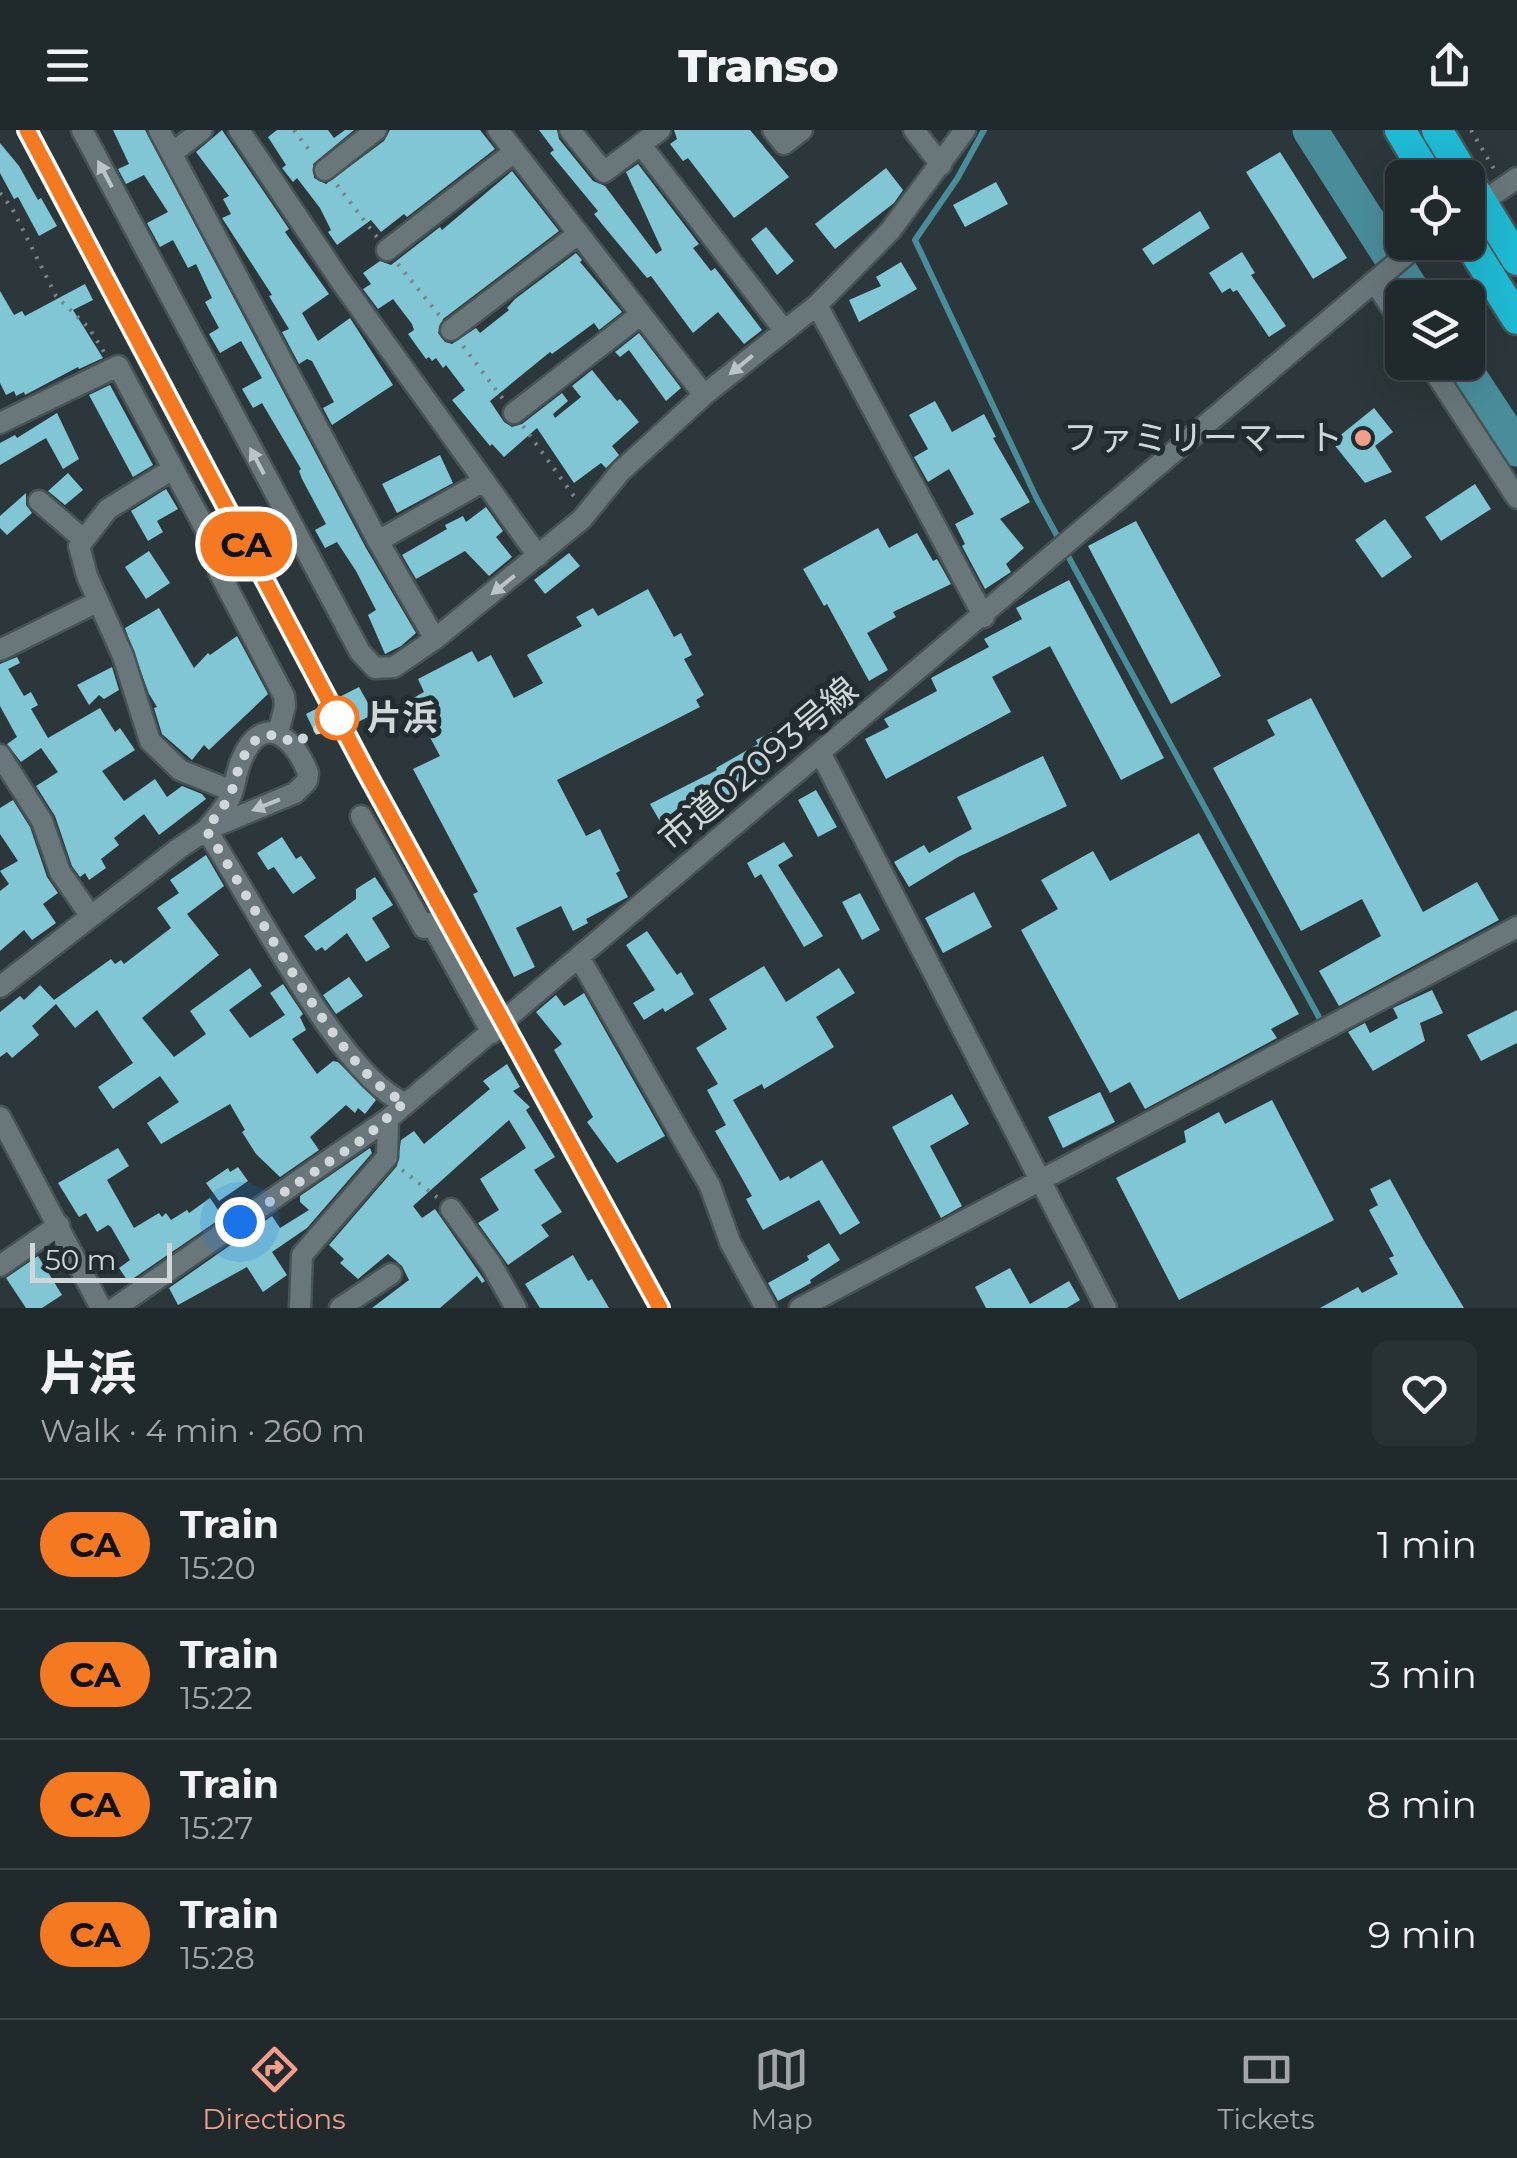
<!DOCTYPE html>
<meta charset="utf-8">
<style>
:root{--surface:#20292c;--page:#283134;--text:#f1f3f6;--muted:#a2a6a9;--line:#3d4548;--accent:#f49d8b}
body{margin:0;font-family:Montserrat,"Noto Sans JP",sans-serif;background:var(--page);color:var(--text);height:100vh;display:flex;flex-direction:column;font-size:38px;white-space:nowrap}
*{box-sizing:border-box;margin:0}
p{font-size:32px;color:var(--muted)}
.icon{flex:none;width:55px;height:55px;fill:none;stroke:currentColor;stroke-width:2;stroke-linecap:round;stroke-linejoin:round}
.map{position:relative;height:1178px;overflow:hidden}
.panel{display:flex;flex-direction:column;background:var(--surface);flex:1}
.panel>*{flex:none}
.badge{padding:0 20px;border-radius:32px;font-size:35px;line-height:65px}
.buttons{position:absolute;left:1385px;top:30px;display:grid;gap:20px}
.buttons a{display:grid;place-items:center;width:100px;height:100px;border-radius:15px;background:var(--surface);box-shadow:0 10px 40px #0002,0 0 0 2px var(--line);font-size:50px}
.scale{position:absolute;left:30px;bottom:25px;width:142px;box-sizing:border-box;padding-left:10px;border:5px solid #cfd7d9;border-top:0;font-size:28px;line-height:35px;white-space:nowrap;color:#cfd7d9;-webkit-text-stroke:8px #212d30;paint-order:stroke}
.you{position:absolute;width:50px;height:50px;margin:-25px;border:8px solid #fff;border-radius:50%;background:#1a73e8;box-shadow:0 0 0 15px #1a73e833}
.map>.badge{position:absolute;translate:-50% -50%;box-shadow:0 0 0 5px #fff}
.round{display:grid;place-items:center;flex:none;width:105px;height:105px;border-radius:15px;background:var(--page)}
.head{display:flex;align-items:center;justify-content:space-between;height:170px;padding:0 40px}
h1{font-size:48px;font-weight:800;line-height:75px}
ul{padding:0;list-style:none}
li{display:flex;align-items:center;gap:30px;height:130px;padding:0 40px;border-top:2px solid var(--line)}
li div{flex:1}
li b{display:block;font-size:38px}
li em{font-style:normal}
li .badge{min-width:110px;font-weight:700;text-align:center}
header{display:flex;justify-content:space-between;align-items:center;height:130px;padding:0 40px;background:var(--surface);font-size:45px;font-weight:800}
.dock{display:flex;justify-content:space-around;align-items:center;height:140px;border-top:2px solid var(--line);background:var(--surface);font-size:28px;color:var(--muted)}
.dock a{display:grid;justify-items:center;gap:5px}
.dock .selected{color:var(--accent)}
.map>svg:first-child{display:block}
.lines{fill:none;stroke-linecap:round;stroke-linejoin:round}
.stream{stroke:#498d9b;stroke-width:6}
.river{stroke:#498d9b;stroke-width:35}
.building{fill:#81c6d4}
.minor-casing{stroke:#485355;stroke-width:25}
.highway-casing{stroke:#485355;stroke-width:35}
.path{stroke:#7a8487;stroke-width:4;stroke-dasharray:2.5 8;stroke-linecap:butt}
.minor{stroke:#69777a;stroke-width:20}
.highway{stroke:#1fbad3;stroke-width:30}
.rail-casing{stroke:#a0a9ac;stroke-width:10}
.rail{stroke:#212d30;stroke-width:6;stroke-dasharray:19;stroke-linecap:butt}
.oneway{fill:#bbc4c6}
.line-casing{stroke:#fff;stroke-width:22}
.line{stroke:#f47921;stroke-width:15}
.walk{stroke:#cfd7d9;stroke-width:10;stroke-dasharray:0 18}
.poi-dot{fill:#f49d8b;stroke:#212d30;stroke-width:4}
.stop-dot{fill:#fff;stroke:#f47921;stroke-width:5}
.labels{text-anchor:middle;stroke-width:10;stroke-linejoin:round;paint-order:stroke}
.poi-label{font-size:35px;fill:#cfd7d9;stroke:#212d30;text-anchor:end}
.stop-label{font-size:35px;font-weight:bold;fill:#cfd7d9;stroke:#212d30;text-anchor:start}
.street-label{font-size:35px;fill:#cfd7d9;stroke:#212d30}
</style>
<header><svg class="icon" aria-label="menu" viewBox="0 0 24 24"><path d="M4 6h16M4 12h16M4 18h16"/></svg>Transo<svg class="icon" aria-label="share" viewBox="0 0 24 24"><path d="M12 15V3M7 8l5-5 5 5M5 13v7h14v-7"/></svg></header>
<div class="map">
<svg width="1517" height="1178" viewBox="0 0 1517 1178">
<rect width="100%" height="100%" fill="#2b373a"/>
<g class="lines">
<path class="stream" d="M 984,0 L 957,49 L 915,110 L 1036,367 L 1321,891"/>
<path class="river" d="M 1310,0 L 1417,168
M 1460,232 L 1517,319"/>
</g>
<path class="building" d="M 113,0 L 145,0 L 366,418 L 416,503 L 401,516 L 385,524 L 368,485 L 376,480 L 356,441 L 337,412 L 325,418 L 315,400 L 326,394 L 302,349 L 299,341 L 301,339 L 262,273 L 253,278 L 242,259 L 262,248 L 241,211 L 220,223 L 209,204 L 219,198 L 205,172 L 212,168 L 196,134 L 188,138 L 173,110 L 160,117 L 147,93 L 168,82 L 144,45 L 126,54 L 118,39 L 129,34 Z
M 222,0 L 289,99 L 285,102 L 329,164 L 302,183 L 318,211 L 350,188 L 393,255 L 332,295 L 323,278 L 334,272 L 312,231 L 307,229 L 299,234 L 282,202 L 289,199 L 269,166 L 272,165 L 222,88 L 231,84 L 223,69 L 229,66 L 196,22 Z
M 277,0 L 328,0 L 334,8 L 345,0 L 354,0 L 313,34 L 314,48 L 326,54 L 384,11 L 390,0 L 480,0 L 495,19 L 407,87 L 404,84 L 381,102 L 371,90 L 337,115 L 328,102 L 331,100 L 320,78 L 297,48 L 293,52 L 282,38 L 286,35 L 268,7 Z
M 539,0 L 557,0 L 559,9 L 593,51 L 605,56 L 656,124 L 662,120 L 626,42 L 638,34 L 699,114 L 693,118 L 711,141 L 715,138 L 762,200 L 744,214 L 718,182 L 693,203 L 651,146 L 647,148 L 606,99 L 594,84 L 598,81 L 550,23 L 554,20 Z
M 674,0 L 750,0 L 789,47 L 734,88 L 688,28 L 683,31 L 670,14 L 677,9 Z
M 0,13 L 19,36 L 38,70 L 41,68 L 57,96 L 39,106 L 18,67 L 14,69 L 0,43 Z
M 1280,22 L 1347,128 L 1313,149 L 1246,42 Z
M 886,38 L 903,60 L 894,73 L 835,119 L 815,94 Z
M 512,41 L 559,101 L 443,189 L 438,203 L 445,212 L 452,214 L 476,198 L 480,203 L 509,180 L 507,178 L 515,169 L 576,123 L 582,130 L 580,132 L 622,182 L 599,200 L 594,193 L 552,224 L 550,222 L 490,271 L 504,292 L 512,297 L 522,294 L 562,263 L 568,271 L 553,284 L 555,288 L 581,267 L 572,256 L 592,240 L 617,271 L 620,269 L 639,292 L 612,316 L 619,325 L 606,338 L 601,333 L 574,353 L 537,298 L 504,327 L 492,314 L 490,316 L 452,270 L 465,260 L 446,235 L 443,238 L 436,228 L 432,231 L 429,227 L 426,229 L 408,204 L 414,200 L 412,194 L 393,169 L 378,179 L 363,159 L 371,154 L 363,143 L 380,131 L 391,135 L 440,97 L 442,100 Z
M 996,52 L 1008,74 L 965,97 L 953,75 Z
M 1200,81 L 1210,98 L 1153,135 L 1142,119 Z
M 766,97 L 794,131 L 777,145 L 751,109 Z
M 1242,122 L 1255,143 L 1251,145 L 1286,196 L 1269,207 L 1237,160 L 1233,162 L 1230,158 L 1222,163 L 1209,143 Z
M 901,132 L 917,159 L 859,192 L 849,170 L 881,156 L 876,147 Z
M 85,154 L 93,170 L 73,180 L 103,228 L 79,239 L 78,237 L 25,265 L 24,262 L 16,266 L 14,261 L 6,265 L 0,253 L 0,161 L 14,185 L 22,181 L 25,186 Z
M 639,203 L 681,258 L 666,271 L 629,220 L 620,227 L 615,222 Z
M 110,255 L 153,335 L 133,347 L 89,265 Z
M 935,271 L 952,302 L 984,284 L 996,307 L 993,308 L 1030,372 L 1000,389 L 1024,418 L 1006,434 L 1011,442 L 985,459 L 962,416 L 965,414 L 955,394 L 974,384 L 949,339 L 928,352 L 914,327 L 928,319 L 909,285 Z
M 1374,278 L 1393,302 L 1375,316 L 1392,342 L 1365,353 L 1332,312 Z
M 57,283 L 79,329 L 63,339 L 46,308 L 0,335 L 0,313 L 15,305 L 17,308 Z
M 440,325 L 453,353 L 397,383 L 382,354 Z
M 68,343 L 83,360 L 65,375 L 48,361 Z
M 1475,354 L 1491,379 L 1441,411 L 1425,387 Z
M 166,359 L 178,379 L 157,391 L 163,402 L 148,411 L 131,381 Z
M 26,363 L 26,375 L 32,383 L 7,405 L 0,398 L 0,386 Z
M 486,377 L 503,401 L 496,407 L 512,427 L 489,446 L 465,421 L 416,449 L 402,425 L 447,399 L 445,395 L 463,386 L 466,392 Z
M 1385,389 L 1412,427 L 1382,448 L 1355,410 Z
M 1136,391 L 1221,546 L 1171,574 L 1088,416 Z
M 878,398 L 889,418 L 917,403 L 933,431 L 937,429 L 951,454 L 893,482 L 896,487 L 867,503 L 888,540 L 869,551 L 827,474 L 824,476 L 803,439 Z
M 149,421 L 170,453 L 146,469 L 125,437 Z
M 569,423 L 580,436 L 545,464 L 534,450 Z
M 1069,450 L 1164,628 L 1121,650 L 1050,516 L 992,547 L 1011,582 L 886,649 L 865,609 L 889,597 L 884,589 L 937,561 L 931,548 L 989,517 L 984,509 L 1022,489 L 1016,478 Z
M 648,459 L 674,507 L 681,503 L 692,525 L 684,529 L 704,565 L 696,570 L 700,577 L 557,650 L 586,706 L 600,699 L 620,741 L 616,743 L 628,767 L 586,789 L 588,793 L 573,801 L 561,776 L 516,798 L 535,837 L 514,847 L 473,764 L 478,762 L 413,639 L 440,626 L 410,570 L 424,562 L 418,549 L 472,521 L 478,532 L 491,525 L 514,568 L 543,553 L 527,525 L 582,496 L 576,487 L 593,478 L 598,486 Z
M 159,478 L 194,538 L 208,523 L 210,525 L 237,506 L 268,564 L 209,620 L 204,615 L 192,630 L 162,604 L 154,578 L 157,577 L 149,564 L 125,498 Z
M 17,527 L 20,533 L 8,539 L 24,566 L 31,562 L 38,575 L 31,579 L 48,608 L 100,578 L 115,602 L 120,598 L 135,620 L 102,641 L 124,671 L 155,649 L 167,667 L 182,656 L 202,664 L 206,669 L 159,705 L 144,684 L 114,708 L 119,715 L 101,729 L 106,738 L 89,750 L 85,743 L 80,747 L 72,736 L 55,686 L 36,656 L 58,642 L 41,618 L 21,632 L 7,614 L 17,607 L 0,576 L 0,534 Z
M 112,537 L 119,560 L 104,569 L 99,565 L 89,575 L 77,555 Z
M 359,557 L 374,584 L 326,608 L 323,601 L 316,605 L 306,584 Z
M 1311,568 L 1423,782 L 1477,752 L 1499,790 L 1339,876 L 1319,841 L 1381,806 L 1362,769 L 1301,801 L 1213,638 L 1275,605 L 1267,590 Z
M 782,597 L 793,620 L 757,637 L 763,650 L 719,671 L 722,676 L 684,694 L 686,698 L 669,707 L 650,674 L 717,640 L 716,638 L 758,614 L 756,610 Z
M 1043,626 L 1067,676 L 958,727 L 909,757 L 894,732 L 924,715 L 929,723 L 972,699 L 957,667 Z
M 816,660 L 837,697 L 818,707 L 798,670 Z
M 13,670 L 30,697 L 47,747 L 58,763 L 43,774 L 56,793 L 32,810 L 24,800 L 0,821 L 0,761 L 9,754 L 0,741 L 18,731 L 0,704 L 0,678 Z
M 1199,703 L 1299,884 L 1271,899 L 1277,908 L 1145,979 L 1130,952 L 1110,963 L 1021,800 L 1058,779 L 1041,750 L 1093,721 L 1110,751 Z
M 282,707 L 296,729 L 301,726 L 316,748 L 293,764 L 274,737 L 268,740 L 257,723 Z
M 784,712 L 793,726 L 778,735 L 823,806 L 804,817 L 761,744 L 755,748 L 747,733 Z
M 206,725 L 224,756 L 187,784 L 219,825 L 142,888 L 174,927 L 206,904 L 190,881 L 250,838 L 262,856 L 229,880 L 250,908 L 285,885 L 270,863 L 283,854 L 303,884 L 300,887 L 306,900 L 292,909 L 317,944 L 333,931 L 338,932 L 376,970 L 365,984 L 358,978 L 355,983 L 346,975 L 310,1007 L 319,1020 L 280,1047 L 256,1024 L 242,1002 L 245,1000 L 230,974 L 161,1014 L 147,993 L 179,972 L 160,946 L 113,979 L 98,957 L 133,933 L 97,880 L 75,898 L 56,874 L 32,896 L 39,905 L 12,928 L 7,922 L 0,927 L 0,882 L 20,866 L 24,870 L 40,855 L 54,870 L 111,829 L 115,834 L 121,830 L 124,834 L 171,798 L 157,778 L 179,763 L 170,750 Z
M 375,747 L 393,775 L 372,788 L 390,817 L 366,832 L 347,803 L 325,821 L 322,817 L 316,821 L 304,806 L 356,769 L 356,759 Z
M 974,762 L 992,797 L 943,823 L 925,788 Z
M 860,763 L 880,800 L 862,810 L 842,772 Z
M 647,801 L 677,845 L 681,842 L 694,864 L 665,882 L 663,878 L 644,890 L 633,873 L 655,860 L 626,815 Z
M 764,836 L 786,872 L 839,838 L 855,863 L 816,887 L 834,917 L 764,959 L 762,954 L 733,970 L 780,1051 L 789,1046 L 790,1049 L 822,1030 L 860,1093 L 840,1105 L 819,1070 L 763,1100 L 746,1069 L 752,1066 L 715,1001 L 726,995 L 707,960 L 718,954 L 696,918 L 727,899 L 709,869 Z
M 349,847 L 363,866 L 336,884 L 323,865 Z
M 1432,860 L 1443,883 L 1420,893 L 1425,911 L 1373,941 L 1348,902 L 1365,893 L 1370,903 L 1398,888 L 1393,878 Z
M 584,863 L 665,1006 L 617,1033 L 587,992 L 593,987 L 554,920 L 562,914 L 536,882 L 556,865 L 564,876 Z
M 1517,880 L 1517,913 L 1481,931 L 1467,905 Z
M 507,934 L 520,957 L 513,961 L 530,977 L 526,980 L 555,1027 L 534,1040 L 562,1082 L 541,1095 L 549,1106 L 508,1135 L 478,1093 L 499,1080 L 480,1049 L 526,1018 L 509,990 L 413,1076 L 422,1088 L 435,1079 L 485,1151 L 482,1153 L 477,1146 L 440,1178 L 372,1178 L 409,1150 L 402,1136 L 388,1124 L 358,1149 L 340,1133 L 344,1129 L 329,1115 L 397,1036 L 401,1010 L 414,1001 L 424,1014 L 490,959 L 483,951 Z
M 1100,962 L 1115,992 L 1063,1018 L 1048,987 Z
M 952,964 L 969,994 L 930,1016 L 962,1076 L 941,1088 L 892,997 Z
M 1272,970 L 1334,1090 L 1179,1170 L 1116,1048 L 1186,1012 L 1184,1001 L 1219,982 L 1225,994 Z
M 118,1018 L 129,1036 L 107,1050 L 134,1098 L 159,1083 L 162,1087 L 166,1083 L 171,1090 L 187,1080 L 189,1083 L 210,1068 L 223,1087 L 131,1150 L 127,1150 L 119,1138 L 130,1130 L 111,1097 L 108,1095 L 97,1102 L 86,1083 L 79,1087 L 58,1053 Z
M 370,1018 L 372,1023 L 307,1098 L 272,1122 L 287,1145 L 263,1162 L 247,1137 L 178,1175 L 169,1158 L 272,1086 L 280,1098 L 309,1080 L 300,1072 L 300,1066 Z
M 238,1037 L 248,1051 L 219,1071 L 206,1053 L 228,1038 L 230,1042 Z
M 1390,1049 L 1423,1109 L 1464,1178 L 1320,1178 L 1358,1157 L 1362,1163 L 1398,1144 L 1389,1128 L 1394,1126 L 1369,1080 L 1378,1075 L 1370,1059 Z
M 829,1113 L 840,1130 L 810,1150 L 811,1153 L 778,1171 L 768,1153 L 809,1130 L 807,1126 Z
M 573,1125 L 588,1151 L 592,1149 L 609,1178 L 540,1178 L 525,1154 Z
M 38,1126 L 62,1165 L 42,1178 L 26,1178 L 6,1148 Z
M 1010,1138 L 1030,1174 L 1069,1151 L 1080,1170 L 1067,1178 L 986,1178 L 975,1157 Z"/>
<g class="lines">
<g class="minor-casing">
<path id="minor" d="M 82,0 L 360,522 L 375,538 L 394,537 L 435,509 L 582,389 L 621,341 L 704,265 L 817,175 L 890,101 L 965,0
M 159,0 L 378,411 L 435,509
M 239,0 L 342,153 L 538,426
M 498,0 L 704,265
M 570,0 L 604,42 L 660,0
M 773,0 L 784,14 L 802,0
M 914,0 L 941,35
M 641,15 L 784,200
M 172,23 L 202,0
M 325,40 L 376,0
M 1468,82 L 1517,48
M 387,120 L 514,22
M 1375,152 L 1402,194
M 817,175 L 984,487
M 451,200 L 578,104
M 1428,232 L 1517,368
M 514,283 L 640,185
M 0,293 L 118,236 L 222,430 L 219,442 L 284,566 L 285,576 L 278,603
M 163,345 L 108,379 L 79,416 L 87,446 L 123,526 L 150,611 L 180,640 L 232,661
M 39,371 L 84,410
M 378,411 L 484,351
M 0,520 L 97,472
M 821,624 L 1106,1178
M 0,625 L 42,691 L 60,742 L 90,785
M 361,686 L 424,798 L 431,793 L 492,903
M 206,700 C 249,763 340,947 405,973
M 579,827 L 710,1056 L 730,1112 L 766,1178
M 0,857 L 178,719 L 206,700 L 295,663 L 307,651 L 308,643 C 294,606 262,580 241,631 C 236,642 235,657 230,668 C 224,679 214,690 206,700
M 0,987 L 101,1178
M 451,1079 L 491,1134 L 516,1178
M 0,1136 L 59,1095
M 115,1178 L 388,989 L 1421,112
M 300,1178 L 302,1125 L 387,1027 L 388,989
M 340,1178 L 391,1144
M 800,1178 L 1517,797"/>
</g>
<g class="highway-casing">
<path id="highway" d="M 1400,0 L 1429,48
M 1437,0 L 1466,48
M 1468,50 L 1517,130
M 1468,111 L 1517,189"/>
</g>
<path class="path" d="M 294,0 L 312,24
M 1471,0 L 1494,39
M 337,55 L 377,107
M 0,63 L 12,78 L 56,166 L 89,198 L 104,222
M 398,134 L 439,185
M 463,216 L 503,269
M 523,296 L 576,369
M 402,1040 L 438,1068"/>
<use href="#minor" class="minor"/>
<use href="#highway" class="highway"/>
<g class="rail-casing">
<path id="rail" d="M 27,0 L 346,604 L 660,1178"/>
</g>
<use href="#rail" class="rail"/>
</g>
<defs><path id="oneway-solid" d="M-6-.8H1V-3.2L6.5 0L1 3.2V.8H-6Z" transform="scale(2.5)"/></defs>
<g class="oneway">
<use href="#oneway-solid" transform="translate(105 44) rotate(-118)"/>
<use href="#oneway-solid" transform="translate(741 235) rotate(141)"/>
<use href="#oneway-solid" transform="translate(257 331) rotate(-118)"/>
<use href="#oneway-solid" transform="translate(503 455) rotate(141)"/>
<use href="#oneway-solid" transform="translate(266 675) rotate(158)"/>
</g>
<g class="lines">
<g class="line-casing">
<path id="line" d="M 27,0 L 363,636 L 660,1178"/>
</g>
<use href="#line" class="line"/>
<path class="walk" d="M 240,1092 L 366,1007 L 405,972 C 340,947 249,763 206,700 L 230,667 L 241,630 L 257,608 L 278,604 L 294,614 L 337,588"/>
</g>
<circle class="poi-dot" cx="1363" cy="308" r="10"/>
<circle class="stop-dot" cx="337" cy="588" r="20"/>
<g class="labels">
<g class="poi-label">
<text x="1343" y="320">ファミリーマート</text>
</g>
<g class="stop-label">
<text x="367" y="600">片浜</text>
</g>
<g class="street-label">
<text transform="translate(758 634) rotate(-40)" y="12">市道02093号線</text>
</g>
</g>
</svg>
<div class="buttons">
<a><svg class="icon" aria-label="locate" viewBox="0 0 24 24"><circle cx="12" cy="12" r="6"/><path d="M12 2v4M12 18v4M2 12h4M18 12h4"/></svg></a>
<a><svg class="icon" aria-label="layers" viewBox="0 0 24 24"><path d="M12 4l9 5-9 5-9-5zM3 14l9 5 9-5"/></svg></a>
</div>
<div class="scale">50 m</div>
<div class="you" style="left:240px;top:1092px"></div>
<b class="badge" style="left:246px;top:414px;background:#f47921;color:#111">CA</b>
</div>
<section class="panel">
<div class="head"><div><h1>片浜</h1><p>Walk · 4 min · 260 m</p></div><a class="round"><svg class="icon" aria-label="heart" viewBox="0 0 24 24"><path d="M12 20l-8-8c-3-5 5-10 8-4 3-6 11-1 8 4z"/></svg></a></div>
<ul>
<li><span class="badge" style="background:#f47921;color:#111">CA</span><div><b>Train</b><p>15:20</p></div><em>1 min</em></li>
<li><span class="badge" style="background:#f47921;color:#111">CA</span><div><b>Train</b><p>15:22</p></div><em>3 min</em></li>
<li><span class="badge" style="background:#f47921;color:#111">CA</span><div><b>Train</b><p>15:27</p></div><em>8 min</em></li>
<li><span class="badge" style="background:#f47921;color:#111">CA</span><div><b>Train</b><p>15:28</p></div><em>9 min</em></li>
</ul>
</section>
<nav class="dock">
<a class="selected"><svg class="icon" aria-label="directions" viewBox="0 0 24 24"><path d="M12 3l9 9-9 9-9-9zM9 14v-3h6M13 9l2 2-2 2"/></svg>Directions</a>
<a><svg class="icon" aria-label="map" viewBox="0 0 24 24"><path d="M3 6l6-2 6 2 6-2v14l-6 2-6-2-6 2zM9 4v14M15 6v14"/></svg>Map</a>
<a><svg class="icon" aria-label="tickets" viewBox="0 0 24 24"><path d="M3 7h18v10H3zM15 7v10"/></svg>Tickets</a>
</nav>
